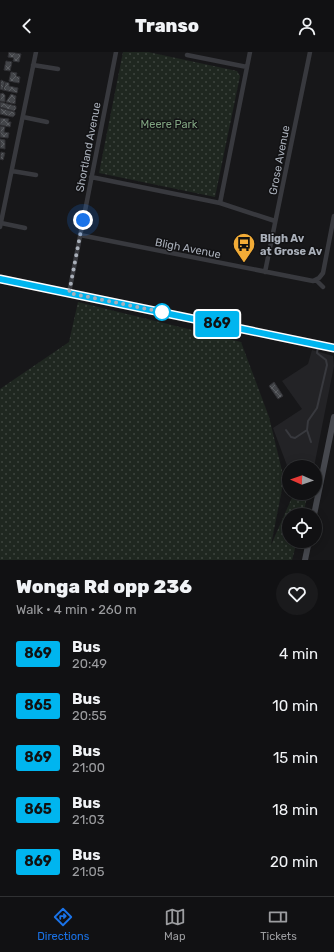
<!DOCTYPE html>
<meta charset="utf-8">
<style>
:root{--surface:#111113;--page:#1a1a1c;--text:#f1f3f6;--muted:#9c9da0;--line:#303133;--accent:#1a73e8}
body{margin:0;font-family:Rubik,sans-serif;background:var(--page);color:var(--text);height:100vh;display:flex;flex-direction:column;font-size:15px;white-space:nowrap}
*{box-sizing:border-box;margin:0}
p{font-size:13px;color:var(--muted)}
.icon{flex:none;width:22px;height:22px;fill:none;stroke:currentColor;stroke-width:2;stroke-linecap:round;stroke-linejoin:round}
.map{position:relative;height:508px;overflow:hidden}
.panel{display:flex;flex-direction:column;background:var(--surface);flex:1}
.panel>*{flex:none}
.badge{padding:0 8px;border-radius:3px;font-size:14px;line-height:26px}
.needle{width:26px;rotate:272deg}
.buttons{position:absolute;left:282px;top:408px;display:grid;gap:8px}
.buttons a{display:grid;place-items:center;width:40px;height:40px;border-radius:50%;background:var(--surface);box-shadow:0 2px 10px #0003,0 0 0 1px var(--line);font-size:20px}
.you{position:absolute;width:20px;height:20px;margin:-10px;border:3px solid #fff;border-radius:50%;background:#1a73e8;box-shadow:0 0 0 6px #1a73e833}
.map>.badge{position:absolute;translate:-50% -50%;box-shadow:0 0 0 2px #fff}
.round{display:grid;place-items:center;flex:none;width:42px;height:42px;border-radius:21px;background:var(--page)}
.summary{display:flex;align-items:center;justify-content:space-between;height:68px;padding:0 16px}
h1{font-size:19px;font-weight:800;line-height:30px}
ul{padding:0;list-style:none}
li{display:flex;align-items:center;gap:12px;height:52px;padding:0 16px}
li div{flex:1}
li b{display:block;font-size:15px}
li em{font-style:normal}
li .badge{min-width:44px;font-weight:700;text-align:center}
header{display:flex;justify-content:space-between;align-items:center;height:52px;padding:0 16px;background:var(--surface);font-size:18px;font-weight:800}
.menu{display:flex;justify-content:space-around;align-items:center;height:56px;border-top:1px solid var(--line);background:var(--surface);font-size:11px;color:var(--muted)}
.menu a{display:grid;justify-items:center;gap:2px}
.menu .selected{color:var(--accent)}
.map>svg:first-child{display:block}
.built{fill:#232326}
.green{fill:url(#green-dots)}
.building{fill:url(#building-cross-hatch);stroke:#313135}
.lines{fill:none;stroke-linecap:round;stroke-linejoin:round}
.service{stroke:#38393e;stroke-width:2}
.minor{stroke:#38393e;stroke-width:4.5}
.tertiary{stroke:#38393e;stroke-width:5.5}
.secondary{stroke:#46484e;stroke-width:6}
.line-casing{stroke:#fff;stroke-width:9}
.line{stroke:#00b5ef;stroke-width:6}
.walk{stroke:#a9afb9;stroke-width:4;stroke-dasharray:0 7.2}
.stop-dot{fill:#fff;stroke:#00b5ef;stroke-width:2}
.labels{text-anchor:middle;stroke-width:3;stroke-linejoin:round;paint-order:stroke}
.park-label{font-size:11px;fill:#80a481;stroke:#121214}
.street-label{font-size:11px;fill:#a9afb9;stroke:#121214}
.poi-label{font-size:11px;font-weight:bold;fill:#a9afb9;stroke:#121214;text-anchor:start}
</style>
<header><svg class="icon" aria-label="back" viewBox="0 0 24 24"><path d="M15 5l-7 7 7 7"/></svg>Transo<svg class="icon" aria-label="person" viewBox="0 0 24 24"><circle cx="12" cy="8" r="4"/><path d="M4 21q1-7 8-7t8 7"/></svg></header>
<div class="map">
<svg width="334" height="508" viewBox="0 0 334 508">
<defs>
<pattern id="green-dots" width="8" height="8" patternUnits="userSpaceOnUse"><rect width="8" height="8" fill="#1f2720"/><path d="M2 2h.1M6 6h.1" fill="none" stroke="#3d443e" stroke-width="1.8" stroke-linecap="round"/></pattern>
<pattern id="building-cross-hatch" width="8" height="8" patternUnits="userSpaceOnUse"><rect width="8" height="8" fill="#434549"/><path d="M0 0l8 8M0 8l8-8" fill="none" stroke="#5b5d61"/></pattern>
</defs>
<rect width="100%" height="100%" fill="#171719"/>
<path class="built" d="M 312,298 L 333,304 L 334,314 L 314,415 L 289,415 L 289,419 L 273,376 L 302,357 L 282,329 L 308,312 Z"/>
<path class="green" d="M 123,0 L 148,0 L 237,19 L 240,24 L 215,145 L 99,121 Z
M 78,250 L 241,290 L 269,365 L 284,427 L 271,493 L 294,441 L 308,441 L 303,463 L 289,463 L 289,489 L 297,489 L 292,508 L 0,508 L 0,337 L 69,290 Z"/>
<path class="building" d="M 9,0 L 21,2 L 19,10 L 13,9 L 14,6 L 8,5 Z
M 6,9 L 12,10 L 10,19 L 4,18 Z
M 11,20 L 17,21 L 16,24 L 20,25 L 19,31 L 9,29 Z
M 1,28 L 5,30 L 3,38 L 0,37 Z
M 5,30 L 9,31 L 9,34 L 18,36 L 17,41 L 3,38 Z
M 3,41 L 5,43 L 5,50 L 0,49 L 0,42 Z
M 11,42 L 16,44 L 15,52 L 6,50 Z
M 0,50 L 16,54 L 16,57 L 14,59 L 0,55 Z
M 0,56 L 15,60 L 15,63 L 13,65 L 0,62 Z
M 0,66 L 9,67 L 8,70 L 11,70 L 10,75 L 0,73 Z
M 0,74 L 5,75 L 4,80 L 9,81 L 8,86 L 0,85 Z
M 0,87 L 5,88 L 5,97 L 0,96 Z
M 1,100 L 5,101 L 3,108 L 0,107 Z
M 274,330 L 283,344 L 278,347 L 269,334 Z"/>
<g class="lines">
<path class="service" d="M 286,378 L 291,385 L 295,386 L 307,378
M 311,390 L 307,378 L 308,369 L 317,356 L 327,313 L 326,308 L 317,301 L 318,294"/>
<path class="minor" d="M 187,3 L 247,15
M 33,13 L 58,17
M 23,65 L 47,70
M 12,119 L 36,123
M 91,125 L 220,151 L 275,169
M 220,151 L 250,0
M 1,171 L 25,176
M 0,175 L 36,0
M 80,183 L 313,229 L 319,226 L 323,221 L 334,164
M 265,220 L 310,0
M 316,228 L 323,235
M 69,241 L 116,0"/>
<path class="tertiary" d="M 0,227 L 334,296"/>
<path class="secondary" d="M 314,463 L 334,365
M 305,508 L 309,489"/>
</g>
<g class="lines">
<g class="line-casing">
<path id="line" d="M 0,227 L 334,296"/>
</g>
<use href="#line" class="line"/>
<path class="walk" d="M 83,168 L 69,241 L 162,260"/>
</g>
<defs>
<g id="bus-pin" transform="scale(1.15)"><path d="M0 17L-7.5 6A9.5 9.5 0 1 1 7.5 6Z" fill="#f2ac37" stroke="#121214"/><path d="M-5-6H5V4H4V6H2V4H-2V6H-4V4H-5ZM-3.5-4V0h7V-4ZM-3.5 1.2v1.5H-2V1.2ZM2 1.2v1.5H3.5V1.2Z" fill="#111"/></g>
</defs>
<g fill-rule="evenodd">
<use href="#bus-pin" x="244" y="192"/>
</g>
<circle class="stop-dot" cx="162" cy="260" r="8"/>
<g class="labels">
<g class="park-label">
<text x="169" y="76">Meere Park</text>
</g>
<g class="street-label">
<text transform="translate(88 95) rotate(-79)" y="4">Shortland Avenue</text>
<text transform="translate(279 108) rotate(-79)" y="4">Grose Avenue</text>
<text transform="translate(188 196) rotate(11)" y="4">Bligh Avenue</text>
</g>
<g class="poi-label">
<text x="260" y="190">Bligh Av<tspan x="260" dy="13">at Grose Av</tspan></text>
</g>
</g>
</svg>
<div class="buttons">
<a><svg class="needle" viewBox="-14 -14 28 28"><path d="M0-13l5 13h-10z" fill="#e53935"/><path d="M0 13l5-13h-10z" fill="#9c9da0"/></svg></a>
<a><svg class="icon" aria-label="locate" viewBox="0 0 24 24"><circle cx="12" cy="12" r="6"/><path d="M12 2v4M12 18v4M2 12h4M18 12h4"/></svg></a>
</div>
<div class="you" style="left:83px;top:168px"></div>
<b class="badge" style="left:217px;top:272px;background:#00b5ef;color:#111">869</b>
</div>
<section class="panel">
<div class="summary"><div><h1>Wonga Rd opp 236</h1><p>Walk · 4 min · 260 m</p></div><a class="round"><svg class="icon" aria-label="heart" viewBox="0 0 24 24"><path d="M12 20l-8-8c-3-5 5-10 8-4 3-6 11-1 8 4z"/></svg></a></div>
<ul>
<li><span class="badge" style="background:#00b5ef;color:#111">869</span><div><b>Bus</b><p>20:49</p></div><em>4 min</em></li>
<li><span class="badge" style="background:#00b5ef;color:#111">865</span><div><b>Bus</b><p>20:55</p></div><em>10 min</em></li>
<li><span class="badge" style="background:#00b5ef;color:#111">869</span><div><b>Bus</b><p>21:00</p></div><em>15 min</em></li>
<li><span class="badge" style="background:#00b5ef;color:#111">865</span><div><b>Bus</b><p>21:03</p></div><em>18 min</em></li>
<li><span class="badge" style="background:#00b5ef;color:#111">869</span><div><b>Bus</b><p>21:05</p></div><em>20 min</em></li>
</ul>
</section>
<nav class="menu">
<a class="selected"><svg class="icon" aria-label="directions" viewBox="0 0 24 24"><path d="M12 3l9 9-9 9-9-9zM9 14v-3h6M13 9l2 2-2 2"/></svg>Directions</a>
<a><svg class="icon" aria-label="map" viewBox="0 0 24 24"><path d="M3 6l6-2 6 2 6-2v14l-6 2-6-2-6 2zM9 4v14M15 6v14"/></svg>Map</a>
<a><svg class="icon" aria-label="tickets" viewBox="0 0 24 24"><path d="M3 7h18v10H3zM15 7v10"/></svg>Tickets</a>
</nav>
